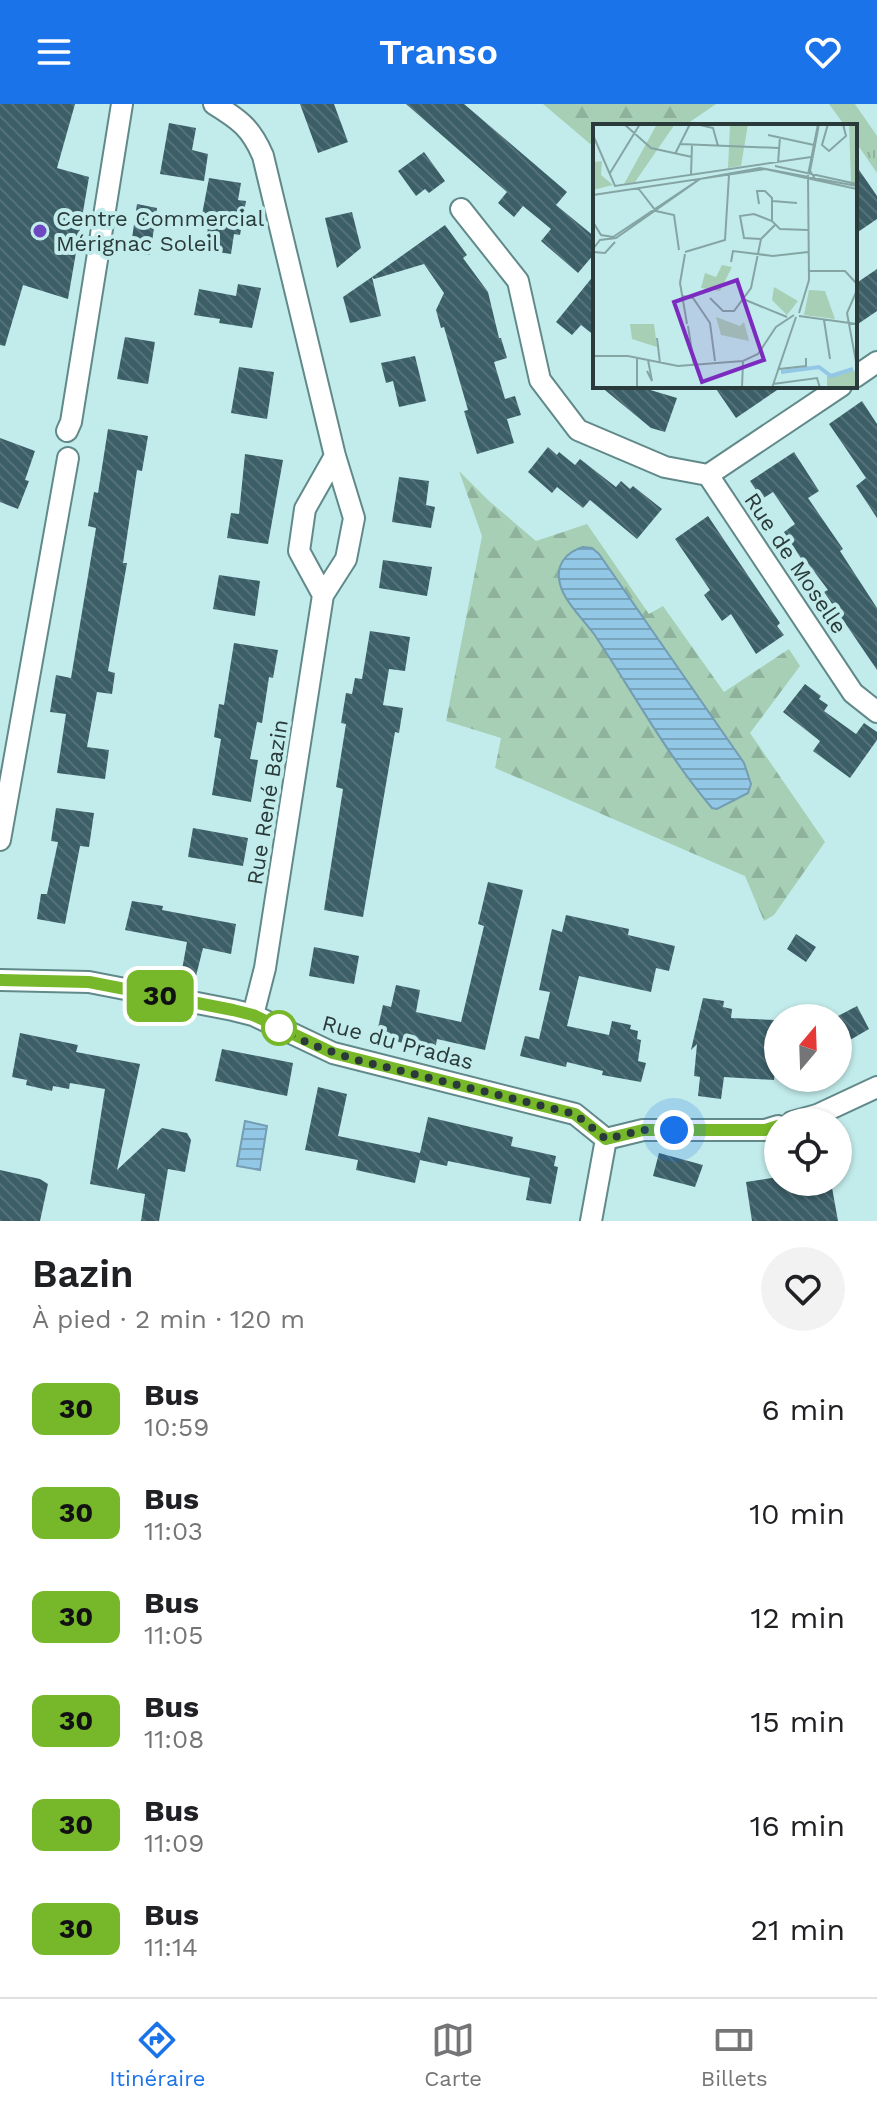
<!DOCTYPE html>
<html lang="fr">
<meta charset="utf-8">
<style>
:root{--surface:#fff;--page:#f2f2f2;--text:#202124;--muted:#757577;--line:#e0e0e0;--accent:#1a73e8}
body{margin:0;font-family:"Work Sans",sans-serif;background:var(--page);color:var(--text);height:100vh;display:flex;flex-direction:column;font-size:30px;white-space:nowrap}
*{box-sizing:border-box;margin:0}
p{font-size:26px;color:var(--muted)}
.icon{flex:none;width:44px;height:44px;fill:none;stroke:currentColor;stroke-width:2;stroke-linecap:round;stroke-linejoin:round}
.map{position:relative;height:1117px;overflow:hidden}
.details{display:flex;flex-direction:column;background:var(--surface);flex:1}
.details>*{flex:none}
.badge{padding:0 16px;border-radius:12px;font-size:28px;line-height:52px}
.needle{width:52px;rotate:19deg}
.controls{position:absolute;left:764px;top:900px;display:grid;gap:16px}
.controls a{display:grid;place-items:center;width:88px;height:88px;border-radius:50%;background:var(--surface);box-shadow:0 2px 6px #0004;font-size:40px}
.you{position:absolute;width:40px;height:40px;margin:-20px;border:6px solid #fff;border-radius:50%;background:#1a73e8;box-shadow:0 0 0 12px #1a73e833}
.map>.badge{position:absolute;translate:-50% -50%;box-shadow:0 0 0 4px #fff}
.round{display:grid;place-items:center;flex:none;width:84px;height:84px;border-radius:42px;background:var(--page)}
.overview{display:flex;align-items:center;justify-content:space-between;height:136px;padding:0 32px}
h1{font-size:38px;font-weight:600;line-height:60px}
ul{padding:0;list-style:none}
li{display:flex;align-items:center;gap:24px;height:104px;padding:0 32px}
li div{flex:1}
li b{display:block;font-size:30px}
li em{font-style:normal}
li .badge{min-width:88px;font-weight:700;text-align:center}
header{display:flex;justify-content:space-between;align-items:center;height:104px;padding:0 32px;background:var(--accent);color:#fff;font-size:36px;font-weight:600}
.dock{display:flex;justify-content:space-around;align-items:center;height:112px;border-top:2px solid var(--line);background:var(--surface);font-size:22px;color:var(--muted)}
.dock a{display:grid;justify-items:center;gap:4px}
.dock .on{color:var(--accent)}
.map>svg:first-child{display:block}
.grass{fill:url(#grass-tufts)}
.forest{fill:url(#forest-firs)}
.water{fill:url(#water-rules);stroke:#739db2;stroke-width:2}
.building{fill:url(#building-back-hatch)}
.lines{fill:none;stroke-linecap:round;stroke-linejoin:round}
.street-casing{stroke:#628989;stroke-width:24}
.street{stroke:#fff;stroke-width:20}
.line-casing{stroke:#fff;stroke-width:18}
.line{stroke:#76b82a;stroke-width:12}
.walk{stroke:#2a3a3a;stroke-width:8;stroke-dasharray:0 14.4}
.poi-dot{fill:#6d48c1;stroke:#c2eceb;stroke-width:3}
.stop-dot{fill:#fff;stroke:#76b82a;stroke-width:4}
.labels{text-anchor:middle;stroke-width:8;stroke-linejoin:round;paint-order:stroke}
.poi-label{font-size:22px;fill:#2a3a3a;stroke:#c2eceb;text-anchor:start}
.street-label{font-size:22px;fill:#2a3a3a;stroke:#c2eceb}
.inset-river{fill:none;stroke:#92c7e6;stroke-width:4}
.inset-road{fill:none;stroke:#85a5a4;stroke-width:2}
.view{fill:#7b2cbf;fill-opacity:0.15;stroke:#7b2cbf;stroke-width:4}
.inset-edge{fill:none;stroke:#2a3a3a;stroke-width:4}
</style>
<header><svg class="icon" aria-label="menu" viewBox="0 0 24 24"><path d="M4 6h16M4 12h16M4 18h16"/></svg>Transo<svg class="icon" aria-label="heart" viewBox="0 0 24 24"><path d="M12 20l-8-8c-3-5 5-10 8-4 3-6 11-1 8 4z"/></svg></header>
<div class="map">
<svg width="877" height="1117" viewBox="0 0 877 1117">
<defs>
<pattern id="grass-tufts" width="24" height="20" patternUnits="userSpaceOnUse" patternTransform="scale(2)"><rect width="24" height="20" fill="#a6cfb5"/><path d="M3 7l-1-3M5 7V3M7 7l1-3M15 17l-1-3M17 17v-4M19 17l1-3" fill="none" stroke="#8fb29c"/></pattern>
<pattern id="forest-firs" width="22" height="20" patternUnits="userSpaceOnUse" patternTransform="scale(2)"><rect width="22" height="20" fill="#a6cfb5"/><path d="M5 1l3.5 6h-7zM16 11l3.5 6h-7z" fill="#8fb29c"/></pattern>
<pattern id="water-rules" width="6" height="5" patternUnits="userSpaceOnUse" patternTransform="scale(2)"><rect width="6" height="5" fill="#92c7e6"/><path d="M0 2.5h6" fill="none" stroke="#77a3bb"/></pattern>
<pattern id="building-back-hatch" width="6" height="6" patternUnits="userSpaceOnUse" patternTransform="scale(2)"><rect width="6" height="6" fill="#3b5e67"/><path d="M-1 5l2 2M0 0l6 6M5-1l2 2" fill="none" stroke="#55727a"/></pattern>
</defs>
<rect width="100%" height="100%" fill="#c2eceb"/>
<path class="grass" d="M 829,0 L 855,0 L 877,32 L 877,69 L 855,37 L 855,22 L 845,22 Z"/>
<path class="forest" d="M 543,0 L 716,0 L 684,22 L 595,22 L 595,44 Z
M 459,367 L 489,397 L 536,437 L 587,420 L 649,510 L 663,502 L 724,588 L 789,545 L 800,562 L 750,629 L 825,738 L 774,811 L 764,817 L 745,772 L 495,664 L 501,634 L 446,617 L 482,432 Z"/>
<path class="water" d="M 583,443 L 592,444 L 599,450 L 744,659 L 751,680 L 748,689 L 717,705 L 712,704 C 666,650 633,588 594,530 C 583,515 564,497 560,480 C 555,461 566,448 583,443 Z
M 245,1017 L 267,1022 L 260,1066 L 237,1062 Z"/>
<path class="building" d="M 0,0 L 75,0 L 57,64 L 89,73 L 68,195 L 23,181 L 5,242 L 0,241 Z
M 300,0 L 334,0 L 348,38 L 318,49 Z
M 406,0 L 464,0 L 567,88 L 556,101 L 595,133 L 595,149 L 578,169 L 541,137 L 551,125 L 523,102 L 514,113 L 498,99 L 507,88 Z
M 169,19 L 196,24 L 192,46 L 208,50 L 204,77 L 160,70 Z
M 424,48 L 445,77 L 429,89 L 425,85 L 416,92 L 398,67 Z
M 855,60 L 877,92 L 877,115 L 855,130 Z
M 209,74 L 241,79 L 238,96 L 246,97 L 240,131 L 234,130 L 231,150 L 205,146 L 208,123 L 200,121 Z
M 137,100 L 157,104 L 150,151 L 130,148 Z
M 352,108 L 361,144 L 337,164 L 325,114 Z
M 445,121 L 467,151 L 463,154 L 488,188 L 499,234 L 501,234 L 507,254 L 494,258 L 505,295 L 515,292 L 521,311 L 507,315 L 514,339 L 477,350 L 464,307 L 468,306 L 444,223 L 441,224 L 436,206 L 444,189 L 424,160 L 374,175 L 372,173 Z
M 877,165 L 877,207 L 855,222 L 855,180 Z
M 595,170 L 595,232 L 581,221 L 572,231 L 556,218 Z
M 372,173 L 381,212 L 350,219 L 343,193 Z
M 238,180 L 261,184 L 252,224 L 219,219 L 220,215 L 194,211 L 199,185 L 236,192 Z
M 125,233 L 155,238 L 148,280 L 117,275 Z
M 415,252 L 426,297 L 399,303 L 393,277 L 386,279 L 381,259 Z
M 239,263 L 274,268 L 267,315 L 231,309 Z
M 600,282 L 637,282 L 677,294 L 665,328 L 651,324 Z
M 714,282 L 783,282 L 736,314 Z
M 862,297 L 877,320 L 877,414 L 856,382 L 866,374 L 829,320 Z
M 108,325 L 148,332 L 142,367 L 137,366 L 123,459 L 127,459 L 108,567 L 115,569 L 112,590 L 97,588 L 87,643 L 109,646 L 105,675 L 57,669 L 66,610 L 50,608 L 56,571 L 71,574 L 96,424 L 88,422 L 94,388 L 98,389 Z
M 0,334 L 35,347 L 25,376 L 29,377 L 18,405 L 0,398 Z
M 548,343 L 557,351 L 559,348 L 575,361 L 580,355 L 616,383 L 621,377 L 630,385 L 633,382 L 662,405 L 637,435 L 590,396 L 583,404 L 557,383 L 552,389 L 528,368 Z
M 794,348 L 819,387 L 808,394 L 843,445 L 840,447 L 877,504 L 877,566 L 824,488 L 828,486 L 807,458 L 804,459 L 784,428 L 795,420 L 773,388 L 762,395 L 750,377 Z
M 245,350 L 283,356 L 268,440 L 227,434 L 231,409 L 239,410 Z
M 399,373 L 429,377 L 426,401 L 435,403 L 431,424 L 392,418 Z
M 708,412 L 780,519 L 777,522 L 784,531 L 756,550 L 731,510 L 722,517 L 704,491 L 710,486 L 675,435 Z
M 383,456 L 432,463 L 427,492 L 379,484 Z
M 219,471 L 260,477 L 255,512 L 213,505 Z
M 370,527 L 410,533 L 405,567 L 389,565 L 383,601 L 403,604 L 399,629 L 395,628 L 363,813 L 324,806 L 343,685 L 336,683 L 346,620 L 341,619 L 346,589 L 352,590 L 355,574 L 362,575 Z
M 234,539 L 278,546 L 273,574 L 269,573 L 262,619 L 257,618 L 250,655 L 258,656 L 251,698 L 212,691 L 221,635 L 214,633 L 219,600 L 224,601 Z
M 805,580 L 821,592 L 819,595 L 828,601 L 824,607 L 856,630 L 864,619 L 877,628 L 877,636 L 850,674 L 813,647 L 820,637 L 783,608 Z
M 56,704 L 94,709 L 89,743 L 80,742 L 65,820 L 37,815 L 41,790 L 47,790 L 58,738 L 51,737 Z
M 193,724 L 248,734 L 243,762 L 188,753 Z
M 488,778 L 523,786 L 485,946 L 437,935 L 435,946 L 376,933 L 383,901 L 391,903 L 396,881 L 420,886 L 416,908 L 461,918 L 484,822 L 478,820 Z
M 132,797 L 163,802 L 162,806 L 236,820 L 231,850 L 203,844 L 194,880 L 180,877 L 187,838 L 125,826 Z
M 566,811 L 629,825 L 628,831 L 675,842 L 669,867 L 656,864 L 651,888 L 579,872 L 567,922 L 609,931 L 612,917 L 631,921 L 630,925 L 638,927 L 637,935 L 641,936 L 638,957 L 646,959 L 641,978 L 602,971 L 603,967 L 567,958 L 566,963 L 520,952 L 525,932 L 539,935 L 550,888 L 539,886 L 552,825 L 562,828 Z
M 796,830 L 816,843 L 806,858 L 787,845 Z
M 314,843 L 359,852 L 354,880 L 309,872 Z
M 703,894 L 724,897 L 723,903 L 732,905 L 731,914 L 776,916 L 778,931 L 774,976 L 724,973 L 721,995 L 698,992 L 700,973 L 694,972 L 697,940 L 691,946 Z
M 857,902 L 869,925 L 838,943 L 838,912 Z
M 20,929 L 78,941 L 76,948 L 140,960 L 117,1066 L 162,1024 L 187,1029 L 191,1036 L 185,1068 L 168,1065 L 159,1117 L 141,1117 L 145,1090 L 90,1080 L 105,985 L 70,979 L 69,985 L 53,982 L 52,987 L 26,981 L 27,976 L 12,973 Z
M 222,945 L 293,959 L 287,992 L 215,977 Z
M 318,983 L 347,990 L 338,1032 L 420,1049 L 428,1013 L 513,1033 L 511,1042 L 556,1052 L 554,1062 L 558,1063 L 551,1100 L 526,1096 L 530,1074 L 448,1057 L 447,1062 L 420,1056 L 415,1079 L 356,1066 L 358,1056 L 305,1046 Z
M 659,1049 L 703,1061 L 695,1083 L 653,1072 Z
M 0,1066 L 40,1075 L 48,1080 L 40,1117 L 0,1117 Z
M 778,1073 L 778,1078 L 831,1078 L 838,1117 L 752,1117 L 746,1078 Z"/>
<g class="lines">
<g class="street-casing">
<path id="street" d="M 214,0 C 240,16 251,24 263,52 L 335,352 L 354,414 L 346,455 L 323,491 L 265,864 L 253,911
M 461,105 L 518,177 L 540,276 L 578,326 L 665,363 L 708,371 L 841,282
M 855,273 L 877,258
M 67,327 L 71,318 L 122,0
M 708,371 L 853,589 L 877,608
M 323,491 L 299,447 L 305,405 L 335,352
M 0,736 L 68,354
M 0,876 L 89,878 L 233,906 L 253,911 L 333,949 L 575,1010 L 606,1035
M 792,1018 L 817,1011 L 877,983
M 606,1035 L 643,1026 L 765,1026 L 778,1022
M 591,1117 L 606,1035"/>
</g>
<use href="#street" class="street"/>
</g>
<g class="lines">
<g class="line-casing">
<path id="line" d="M 0,876 L 89,878 L 233,906 L 253,911 L 333,949 L 575,1010 L 606,1035 L 643,1026 L 765,1026 L 778,1022"/>
</g>
<use href="#line" class="line"/>
<path class="walk" d="M 279,924 L 310,940 L 353,955 L 575,1010 L 606,1035 L 643,1026 L 674,1026"/>
</g>
<circle class="poi-dot" cx="40" cy="127" r="8"/>
<circle class="stop-dot" cx="279" cy="924" r="16"/>
<g class="labels">
<g class="poi-label">
<text x="56" y="122">Centre Commercial<tspan x="56" dy="25">Mérignac Soleil</tspan></text>
</g>
<g class="street-label">
<text transform="translate(796 459) rotate(56)" y="8">Rue de Moselle</text>
<text transform="translate(267 698) rotate(-81)" y="8">Rue René Bazin</text>
<text transform="translate(398 938) rotate(15)" y="8">Rue du Pradas</text>
</g>
</g>
<g transform="translate(593 20)">
<rect width="264" height="264" fill="#c2eceb"/>
<path d="M 216,166 L 232,167 L 242,195 L 211,191 ZM 37,200 L 61,200 L 64,223 L 39,215 ZM 264,246 L 264,264 L 234,264 L 234,252 Z" fill="#a6cfb5"/>
<path d="M 64,0 L 82,0 L 42,58 L 31,60 ZM 137,0 L 155,0 L 148,42 L 135,44 ZM 129,141 L 139,143 L 127,167 L 108,164 L 112,149 L 123,153 ZM 123,193 L 147,202 L 151,198 L 156,217 L 128,211 Z" fill="#a6cfb5"/>
<path d="M 264,0 L 264,58 L 258,59 L 256,1 ZM 9,37 L 8,51 L 20,61 L 0,66 L 0,38 ZM 181,163 L 205,177 L 194,191 L 179,176 Z" fill="#a6cfb5"/>
<path class="inset-river" d="M 188,248 L 226,243 L 238,252 L 260,245"/>
<path class="inset-road" d="M 31,0 L 58,24 L 99,33M 103,0 L 120,4 L 125,22M 235,0 L 229,21 L 236,27 L 253,12 L 250,0M 0,11 L 22,62 L 218,33M 175,11 L 221,21M 87,20 L 186,24M 82,30 L 97,0M 185,39 L 187,13M 182,42 L 264,60M 17,49 L 47,0M 98,50 L 99,21M 223,56 L 217,47 L 226,0M 45,64 L 63,87 L 81,91 L 86,126M 0,71 L 172,45 L 264,65M 179,77 L 204,79M 166,80 L 164,67 L 172,67 L 179,74 L 179,97M 0,98 L 8,111 L 20,113 L 107,55 L 167,44 L 264,62M 182,101 L 168,115 L 151,114 L 147,92 L 161,90 L 179,97 L 187,105 L 215,106M 0,125 L 7,116 L 23,114 L 107,55M 0,128 L 12,129 L 22,118M 92,128 L 132,116 L 136,51M 92,130 L 87,159 L 94,200M 138,138 L 140,127 L 180,132 L 215,128M 216,147 L 252,147 L 264,160M 264,166 L 254,189 L 264,243M 89,172 L 100,174 L 117,199 L 122,237M 117,174 L 130,187 L 141,187 L 158,164 L 168,115M 150,175 L 194,193M 206,189 L 216,156 L 215,51 L 225,0M 206,192 L 264,200M 231,196 L 237,235M 95,202 L 101,241M 64,214 L 67,239M 0,232 L 35,232 L 85,242 L 150,237 L 165,230 L 183,203 L 201,191M 186,245 L 213,242 L 213,234M 54,247 L 59,257 L 55,236M 180,260 L 224,254 L 227,264M 44,264 L 44,234M 149,264 L 150,237M 179,264 L 203,193"/>
<path class="view" d="M 144,156 L 171,236 L 109,258 L 81,178 Z"/>
<rect width="264" height="264" class="inset-edge"/>
</g>
</svg>
<div class="controls">
<a><svg class="needle" viewBox="-14 -14 28 28"><path d="M0-13l5 13h-10z" fill="#e53935"/><path d="M0 13l5-13h-10z" fill="#757577"/></svg></a>
<a><svg class="icon" aria-label="locate" viewBox="0 0 24 24"><circle cx="12" cy="12" r="6"/><path d="M12 2v4M12 18v4M2 12h4M18 12h4"/></svg></a>
</div>
<div class="you" style="left:674px;top:1026px"></div>
<b class="badge" style="left:160px;top:892px;background:#76b82a;color:#111">30</b>
</div>
<section class="details">
<div class="overview"><div><h1>Bazin</h1><p>À pied · 2 min · 120 m</p></div><a class="round"><svg class="icon" aria-label="heart" viewBox="0 0 24 24"><path d="M12 20l-8-8c-3-5 5-10 8-4 3-6 11-1 8 4z"/></svg></a></div>
<ul>
<li><span class="badge" style="background:#76b82a;color:#111">30</span><div><b>Bus</b><p>10:59</p></div><em>6 min</em></li>
<li><span class="badge" style="background:#76b82a;color:#111">30</span><div><b>Bus</b><p>11:03</p></div><em>10 min</em></li>
<li><span class="badge" style="background:#76b82a;color:#111">30</span><div><b>Bus</b><p>11:05</p></div><em>12 min</em></li>
<li><span class="badge" style="background:#76b82a;color:#111">30</span><div><b>Bus</b><p>11:08</p></div><em>15 min</em></li>
<li><span class="badge" style="background:#76b82a;color:#111">30</span><div><b>Bus</b><p>11:09</p></div><em>16 min</em></li>
<li><span class="badge" style="background:#76b82a;color:#111">30</span><div><b>Bus</b><p>11:14</p></div><em>21 min</em></li>
</ul>
</section>
<nav class="dock">
<a class="on"><svg class="icon" aria-label="directions" viewBox="0 0 24 24"><path d="M12 3l9 9-9 9-9-9zM9 14v-3h6M13 9l2 2-2 2"/></svg>Itinéraire</a>
<a><svg class="icon" aria-label="map" viewBox="0 0 24 24"><path d="M3 6l6-2 6 2 6-2v14l-6 2-6-2-6 2zM9 4v14M15 6v14"/></svg>Carte</a>
<a><svg class="icon" aria-label="tickets" viewBox="0 0 24 24"><path d="M3 7h18v10H3zM15 7v10"/></svg>Billets</a>
</nav>
